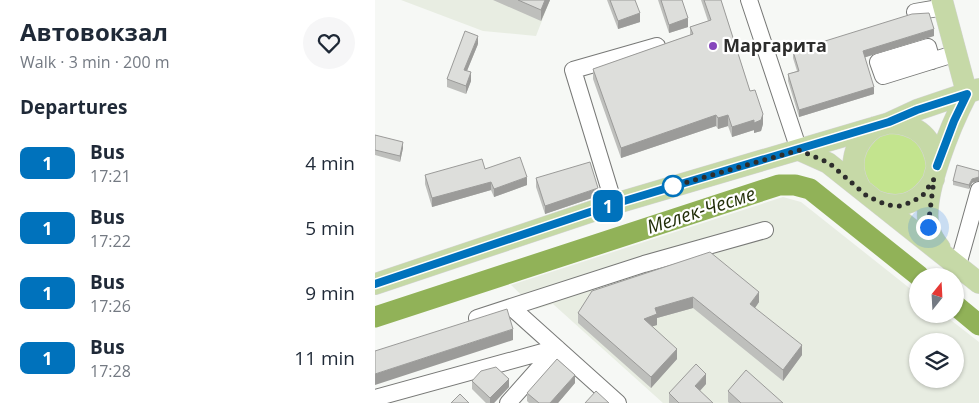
<!DOCTYPE html>
<meta charset="utf-8">
<style>
:root{--surface:#fff;--page:#f6f6f7;--text:#1f2937;--muted:#747a83}
body{margin:0;font-family:"Open Sans",sans-serif;background:var(--page);color:var(--text);height:100vh;display:flex;flex-direction:column;font-size:19px;white-space:nowrap}
*{box-sizing:border-box;margin:0}
p{font-size:16px;color:var(--muted)}
.icon{flex:none;width:28px;height:28px;fill:none;stroke:currentColor;stroke-width:2;stroke-linecap:round;stroke-linejoin:round}
.map{position:relative;flex:1;overflow:hidden}
.drawer{display:flex;flex-direction:column;background:var(--surface);width:375px}
.drawer>*{flex:none}
.badge{padding:0 10px;border-radius:8px;font-size:18px;line-height:32px}
.needle{width:32px;rotate:18deg}
.tools{position:absolute;left:534px;top:268px;display:grid;gap:10px}
.tools a{display:grid;place-items:center;width:55px;height:55px;border-radius:50%;background:var(--surface);box-shadow:0 1px 4px #0004;font-size:25px}
.you{position:absolute;width:25px;height:25px;margin:-12px;border:4px solid #fff;border-radius:50%;background:#1a73e8;box-shadow:0 0 0 8px #1a73e833}
.map>.badge{position:absolute;translate:-50% -50%;box-shadow:0 0 0 2px #fff}
h2{padding:0 20px;font-size:19px;line-height:45px}
.round{display:grid;place-items:center;flex:none;width:52px;height:52px;border-radius:26px;background:var(--page)}
.headline{display:flex;align-items:center;justify-content:space-between;height:85px;padding:0 20px}
h1{font-size:24px;font-weight:700;line-height:38px}
ul{padding:0;list-style:none}
li{display:flex;align-items:center;gap:15px;height:65px;padding:0 20px}
li div{flex:1}
li b{display:block;font-size:19px}
li em{font-style:normal}
li .badge{min-width:55px;font-weight:700;text-align:center}
main{display:flex;flex:1;min-height:0}
.map>svg:first-child{display:block}
.built{fill:#e8ede2;fill-rule:evenodd}
.green{fill:#c3e48e}
.lines{fill:none;stroke-linecap:round;stroke-linejoin:round}
.river{stroke:#91b258;stroke-width:21}
.minor-casing{stroke:#787977;stroke-width:18}
.major-casing{stroke:#d5d5d5;stroke-width:22}
.minor{stroke:#fff;stroke-width:16}
.major{stroke:#c6d9a7;stroke-width:21}
.wall{fill:#bebfbc}
.shaded-wall{fill:#9b9b99}
.building{fill:#dddedb;stroke:#9b9b99}
.line-casing{stroke:#fff;stroke-width:11}
.line{stroke:#0072bc;stroke-width:8}
.walk{stroke:#2d2d2c;stroke-width:5;stroke-dasharray:0 9}
.poi-dot{fill:#8646bc;stroke:#fff;stroke-width:2}
.stop-dot{fill:#fff;stroke:#0072bc;stroke-width:2.5}
.labels{text-anchor:middle;stroke-width:4.5;stroke-linejoin:round;paint-order:stroke}
.poi-label{font-size:18px;font-weight:bold;fill:#2d2d2c;stroke:#fff;text-anchor:start}
.water-label{font-size:19px;font-style:italic;fill:#222f09;stroke:#fff}
</style>
<main>
<section class="drawer">
<div class="headline"><div><h1>Автовокзал</h1><p>Walk · 3 min · 200 m</p></div><a class="round"><svg class="icon" aria-label="heart" viewBox="0 0 24 24"><path d="M12 20l-8-8c-3-5 5-10 8-4 3-6 11-1 8 4z"/></svg></a></div>
<h2>Departures</h2>
<ul>
<li><span class="badge" style="background:#0072bc;color:#fff">1</span><div><b>Bus</b><p>17:21</p></div><em>4 min</em></li>
<li><span class="badge" style="background:#0072bc;color:#fff">1</span><div><b>Bus</b><p>17:22</p></div><em>5 min</em></li>
<li><span class="badge" style="background:#0072bc;color:#fff">1</span><div><b>Bus</b><p>17:26</p></div><em>9 min</em></li>
<li><span class="badge" style="background:#0072bc;color:#fff">1</span><div><b>Bus</b><p>17:28</p></div><em>11 min</em></li>
</ul>
</section>
<div class="map">
<svg width="604" height="403" viewBox="0 0 604 403">
<rect width="100%" height="100%" fill="#f6f8f5"/>
<path class="built" d="M 26,0 L 175,0 L 161,36 L 108,31 Z
M 408,197 L 426,202 L 542,294 L 542,314 L 568,314 L 604,342 L 604,403 L 288,403 L 178,304 L 161,309 L 136,285 ZM 542,341 L 580,341 L 580,379 L 542,379 Z"/>
<path class="green" d="M 512,130 L 535,134 L 554,159 L 552,179 L 530,198 L 499,193 L 485,168 L 489,149 Z"/>
<g class="lines">
<path class="river" d="M 580,305 L 604,325
M 0,317 L 404,185 L 420,185 L 435,189 L 544,276"/>
<g class="minor-casing">
<path id="minor" d="M 374,0 L 424,150
M 540,12 L 569,7
M 557,61 L 553,47 L 503,62 L 508,76 L 582,53
M 239,204 L 198,70 L 282,46
M 583,265 L 604,190
M 136,307 L 243,403
M 102,318 L 269,264 L 390,230
M 0,398 L 182,348
M 133,403 L 181,349"/>
</g>
<g class="major-casing">
<path id="major" d="M 567,0 L 592,94
M 514,123 C 542,123 559,138 562,167
M 424,150 L 453,163 L 604,283
M 486,189 C 472,166 478,143 500,127
M 501,201 C 526,211 546,202 559,179
M 565,248 C 560,242 556,235 554,228 C 546,195 577,123 592,94
M 0,284 L 239,204 L 514,123 L 542,110 L 604,89"/>
</g>
<use href="#minor" class="minor"/>
<use href="#major" class="major"/>
</g>
<path class="wall" d="M 118,0 L 175,0 L 166,21 Z
M 232,0 L 260,0 L 265,22 L 243,29 Z
M 283,0 L 307,0 L 313,27 L 294,33 Z
M 326,0 L 346,0 L 375,91 L 388,124 L 386,131 L 379,133 L 379,130 L 357,137 L 353,126 L 343,129 L 341,126 L 246,158 L 218,79 L 218,69 L 315,35 L 315,27 L 333,21 Z
M 559,36 L 490,57 L 499,94 L 424,117 L 413,81 L 413,74 L 422,71 L 418,58 L 418,51 Z
M 103,44 L 92,71 L 96,81 L 91,94 L 72,87 L 72,79 Z
M 0,135 L 28,148 L 25,162 L 0,155 Z
M 110,169 L 152,185 L 119,197 L 116,190 L 57,207 L 50,184 L 50,175 Z
M 161,178 L 223,196 L 170,214 L 161,187 Z
M 578,181 L 597,183 L 594,189 L 578,185 Z
M 217,291 L 384,302 L 380,308 L 427,355 L 408,381 L 318,308 L 282,318 L 282,325 L 277,326 L 302,359 L 276,388 L 203,323 L 203,313 Z
M 97,381 L 134,387 L 119,403 L 111,403 L 97,389 Z
M 200,383 L 183,403 L 154,403 L 152,401 L 152,393 Z
M 331,384 L 325,391 L 338,403 L 294,403 L 294,393 Z
M 353,391 L 408,403 L 354,403 L 353,402 Z"/>
<path class="shaded-wall" d="M 170,0 L 175,0 L 166,21 L 166,10 Z
M 265,13 L 265,22 L 243,29 L 243,21 Z
M 313,18 L 313,27 L 294,33 L 294,25 Z
M 559,29 L 559,36 L 488,58 L 488,51 Z
M 103,36 L 103,44 L 89,78 L 89,70 Z
M 96,72 L 96,81 L 91,94 L 91,86 Z
M 499,87 L 499,94 L 424,117 L 424,110 Z
M 388,114 L 388,124 L 386,131 L 379,133 L 379,123 Z
M 341,115 L 341,126 L 246,158 L 246,148 Z
M 353,115 L 353,126 L 343,129 L 343,118 Z
M 379,120 L 379,130 L 357,137 L 357,127 Z
M 28,142 L 28,148 L 25,162 L 25,156 Z
M 152,177 L 152,185 L 119,197 L 119,189 Z
M 604,177 L 604,181 L 597,183 L 594,189 L 594,185 L 597,179 Z
M 116,182 L 116,190 L 57,207 L 57,198 Z
M 223,188 L 223,196 L 170,214 L 170,206 Z
M 384,292 L 384,302 L 375,315 L 375,304 Z
M 318,297 L 318,308 L 282,318 L 282,325 L 269,329 L 269,319 L 280,308 Z
M 138,329 L 138,340 L 0,385 L 0,374 Z
M 427,345 L 427,355 L 408,381 L 408,370 Z
M 302,349 L 302,359 L 276,388 L 276,377 Z
M 331,374 L 331,384 L 320,396 L 320,386 Z
M 200,375 L 200,383 L 183,403 L 175,403 Z
M 134,379 L 134,387 L 119,403 L 115,403 L 115,398 Z"/>
<path class="building" d="M 143,0 L 170,0 L 166,10 Z
M 235,0 L 260,0 L 265,13 L 243,21 Z
M 286,0 L 307,0 L 313,18 L 294,25 Z
M 329,0 L 346,0 L 375,91 L 380,90 L 388,114 L 386,120 L 379,123 L 379,120 L 357,127 L 353,115 L 343,118 L 341,115 L 246,148 L 218,69 L 318,34 L 315,27 L 336,20 Z
M 554,13 L 559,29 L 488,51 L 499,87 L 424,110 L 413,74 L 424,71 L 418,51 L 537,14 Z
M 90,31 L 103,36 L 89,70 L 96,72 L 91,86 L 72,79 Z
M 0,135 L 28,142 L 25,156 L 0,150 Z
M 145,157 L 152,177 L 119,189 L 116,182 L 57,198 L 50,175 L 107,159 L 110,169 Z
M 215,162 L 223,188 L 170,206 L 161,178 Z
M 582,165 L 604,171 L 604,177 L 597,179 L 594,185 L 578,181 Z
M 335,252 L 384,292 L 375,304 L 427,345 L 408,370 L 318,297 L 280,308 L 282,314 L 269,319 L 302,349 L 276,377 L 203,313 L 217,291 Z
M 132,309 L 138,329 L 0,374 L 0,351 Z
M 182,359 L 200,375 L 175,403 L 164,403 L 152,393 Z
M 321,364 L 331,374 L 320,386 L 338,403 L 304,403 L 294,393 Z
M 121,367 L 134,379 L 115,398 L 97,381 L 106,371 Z
M 371,370 L 408,403 L 366,403 L 353,391 Z
M 221,391 L 234,403 L 210,403 Z
M 85,394 L 94,403 L 76,403 Z"/>
<g class="lines">
<g class="line-casing">
<path id="line" d="M 0,284 L 239,204 L 514,122 L 542,110 L 592,94 L 579,121 L 562,166"/>
</g>
<use href="#line" class="line"/>
<path class="walk" d="M 298,186 L 292,188 L 424,150 L 454,163 L 492,196 L 512,205 L 525,206 L 537,202 L 548,195 L 559,179 L 553,227"/>
</g>
<circle class="poi-dot" cx="338" cy="46" r="5"/>
<circle class="stop-dot" cx="298" cy="186" r="10"/>
<g class="labels">
<g class="poi-label">
<text x="348" y="52">Маргарита</text>
</g>
<g class="water-label">
<text transform="translate(326 210) rotate(-18)" y="7">Мелек-Чесме</text>
</g>
</g>
</svg>
<div class="tools">
<a><svg class="needle" viewBox="-14 -14 28 28"><path d="M0-13l5 13h-10z" fill="#e53935"/><path d="M0 13l5-13h-10z" fill="#747a83"/></svg></a>
<a><svg class="icon" aria-label="layers" viewBox="0 0 24 24"><path d="M12 4l9 5-9 5-9-5zM3 14l9 5 9-5"/></svg></a>
</div>
<div class="you" style="left:553px;top:227px"></div>
<b class="badge" style="left:233px;top:206px;background:#0072bc;color:#fff">1</b>
</div>
</main>
